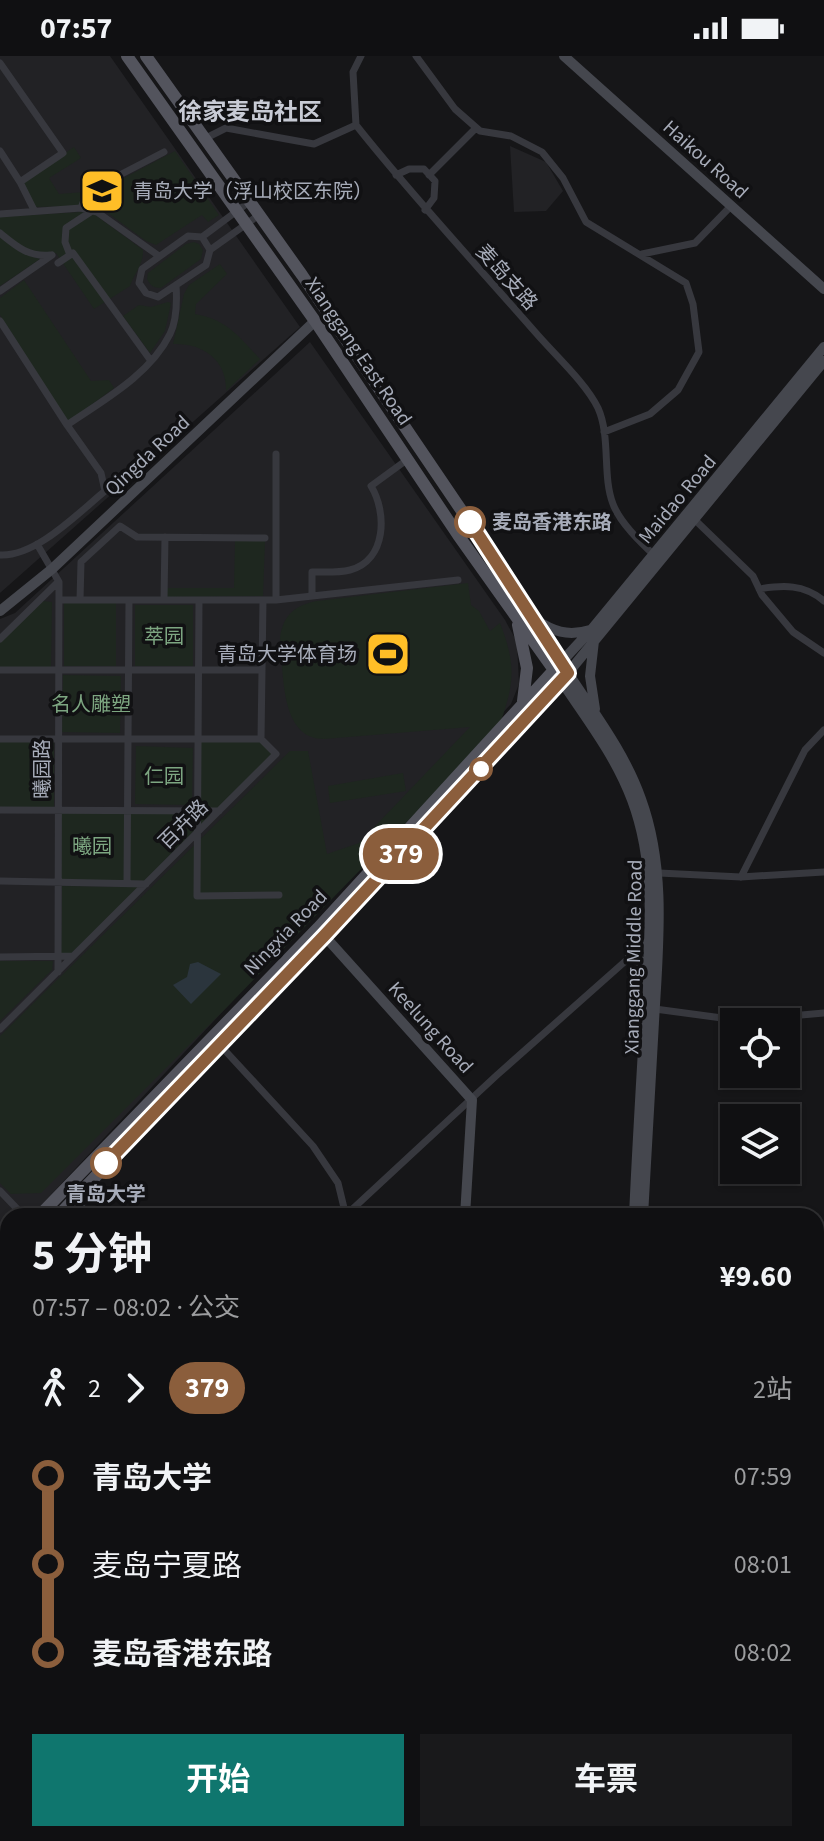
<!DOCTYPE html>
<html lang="zh">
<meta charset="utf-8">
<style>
:root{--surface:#101012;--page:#19191b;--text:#f1f3f6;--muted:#9c9d9f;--line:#303032;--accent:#0f766e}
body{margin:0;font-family:"Source Sans 3","Noto Sans SC",sans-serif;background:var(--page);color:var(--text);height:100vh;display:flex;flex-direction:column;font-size:30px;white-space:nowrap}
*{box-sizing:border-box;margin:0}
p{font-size:26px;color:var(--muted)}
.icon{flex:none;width:44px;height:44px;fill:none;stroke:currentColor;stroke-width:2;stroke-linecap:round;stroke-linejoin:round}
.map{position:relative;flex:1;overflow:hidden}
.side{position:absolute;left:0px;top:1152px;width:824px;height:634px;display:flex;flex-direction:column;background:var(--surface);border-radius:24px 24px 0 0;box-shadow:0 2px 6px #0004,0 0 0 2px var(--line)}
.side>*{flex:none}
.badge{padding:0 16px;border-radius:26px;font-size:28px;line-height:52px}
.buttons{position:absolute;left:720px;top:952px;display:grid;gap:16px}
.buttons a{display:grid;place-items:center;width:80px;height:80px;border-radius:0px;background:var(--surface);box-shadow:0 2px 6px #0004,0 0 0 2px var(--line);font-size:40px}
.map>.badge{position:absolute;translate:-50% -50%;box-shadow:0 0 0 4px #fff}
.legs{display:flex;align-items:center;gap:12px;height:88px;padding:0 32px;font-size:26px}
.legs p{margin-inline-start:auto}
.headline{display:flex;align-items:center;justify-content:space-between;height:136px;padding:0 32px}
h1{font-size:44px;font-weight:700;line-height:60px}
.action{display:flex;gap:16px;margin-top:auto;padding:16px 32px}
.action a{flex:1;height:92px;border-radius:0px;background:var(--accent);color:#fff;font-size:32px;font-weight:700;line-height:92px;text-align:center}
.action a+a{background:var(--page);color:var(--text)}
ul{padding:0 32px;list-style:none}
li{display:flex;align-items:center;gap:28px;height:88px;font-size:30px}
li i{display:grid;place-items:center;width:12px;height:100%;margin:0 10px;background:currentColor}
li i::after{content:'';width:20px;height:20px;margin:-10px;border:6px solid;border-radius:50%;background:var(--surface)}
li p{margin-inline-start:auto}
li:first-child i{background:linear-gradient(#0000 50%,currentColor 0)}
li:last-child i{background:linear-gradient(currentColor 50%,#0000 0)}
.status{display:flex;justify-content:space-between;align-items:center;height:56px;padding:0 40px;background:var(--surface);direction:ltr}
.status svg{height:22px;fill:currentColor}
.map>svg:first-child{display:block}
.built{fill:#222225}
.green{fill:#1e271f}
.water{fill:#2b353d}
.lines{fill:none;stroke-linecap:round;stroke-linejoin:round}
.street{stroke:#37383e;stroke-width:7}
.secondary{stroke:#45474e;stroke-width:10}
.primary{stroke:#53545d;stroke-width:12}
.line-1-casing{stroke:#fff;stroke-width:18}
.line-1{stroke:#8b5e3c;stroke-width:12}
.stop-1-dot{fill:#fff;stroke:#8b5e3c;stroke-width:4}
.labels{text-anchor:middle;stroke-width:7;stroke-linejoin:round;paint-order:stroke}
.street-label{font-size:20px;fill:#a7acb9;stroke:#111113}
.poi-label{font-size:20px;fill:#a7acb9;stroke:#111113;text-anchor:start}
.stop-label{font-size:20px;font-weight:bold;fill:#a7acb9;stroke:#111113;text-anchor:start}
.park-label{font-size:20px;fill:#7da681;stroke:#111113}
.quarter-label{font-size:24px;font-weight:bold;fill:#c8cbd5;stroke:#111113}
</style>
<div class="status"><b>07:57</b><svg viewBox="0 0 49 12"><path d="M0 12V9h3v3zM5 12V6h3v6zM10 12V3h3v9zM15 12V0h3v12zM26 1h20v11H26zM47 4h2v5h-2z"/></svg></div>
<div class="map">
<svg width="824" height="1785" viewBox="0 0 824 1785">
<rect width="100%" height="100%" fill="#161618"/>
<path class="built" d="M 0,0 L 110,0 L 300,271 L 0,537 Z
M 510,90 L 546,106 L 563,135 L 546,155 L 514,156 Z
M 310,286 L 505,564 L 517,586 L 519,628 L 511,648 L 31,1160 L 8,1160 L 8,1185 L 0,1194 L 0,563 L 15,557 Z
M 650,1778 L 772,1778 L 772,1785 L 652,1785 Z"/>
<path class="green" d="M 74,91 L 81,102 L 49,122 L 59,138 L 84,136 L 80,150 L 35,151 L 22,126 Z
M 175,95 L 219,159 L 208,166 L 202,159 L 156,189 L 146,185 L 97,149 L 103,133 Z
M 81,156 L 94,158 L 143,194 C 144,207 134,218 130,230 L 94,253 L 56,197 C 31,199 19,189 0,174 L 0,161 Z
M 0,181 L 20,196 L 40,203 L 0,230 Z
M 194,186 L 199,188 L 203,194 L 201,203 L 161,232 C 153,232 150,229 147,223 L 148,217 L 186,188 Z
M 220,208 L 227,218 L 196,248 L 195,258 C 228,264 238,280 260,303 L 226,335 C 227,303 202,287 173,288 L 184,238 L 189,229 Z
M 24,224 L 91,325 L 109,324 L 114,332 L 68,366 L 0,259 L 0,242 Z
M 168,246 L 171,247 L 165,275 L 150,297 L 123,260 L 139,249 L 151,251 Z
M 235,485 L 265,485 L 263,540 L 167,541 L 167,532 L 234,532 Z
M 468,527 L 471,549 L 479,555 L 490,575 L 500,567 C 517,611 514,628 499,671 L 231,947 L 41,1137 L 11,1138 L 0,1127 L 0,980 L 290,695 L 308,695 L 327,798 L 359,787 L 470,671 L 324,683 C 279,683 284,615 280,582 C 283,559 295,549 317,545 Z
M 43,545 L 52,546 L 51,611 L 0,611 L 0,587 Z
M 64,547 L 116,547 L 116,610 L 64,610 Z
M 135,549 L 193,549 L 193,610 L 135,610 Z
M 63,619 L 121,620 L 120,677 L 62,676 Z
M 200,684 L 260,685 L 274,699 L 218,752 L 200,752 Z
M 0,686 L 54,686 L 54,751 L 0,751 Z
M 136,690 L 193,692 L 192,749 L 135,748 Z
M 403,717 L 406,735 L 330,747 L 328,730 Z
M 60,756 L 212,758 L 144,825 L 60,824 Z
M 62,830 L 138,831 L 72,897 L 61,897 Z
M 0,905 L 53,905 L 52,914 L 0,965 Z
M 816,1671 L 824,1680 L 824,1784 L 812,1785 L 809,1778 L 816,1778 Z
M 0,1710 L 8,1714 L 8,1778 L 132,1778 L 141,1785 L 0,1785 Z"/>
<path class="water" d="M 198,906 L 221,918 L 191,948 L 173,929 L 187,921 L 190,908 Z"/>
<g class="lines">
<path class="street" d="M 416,0 L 455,53 L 480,75 L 511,80 L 542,96 L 563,122 L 586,166 L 686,227 L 693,248 L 699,296 L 678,334 L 650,358 L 604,376
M 0,7 L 63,97 L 20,126 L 34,154
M 356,69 L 353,16 L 361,0
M 204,83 L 226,72 L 314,88 L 356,69 C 413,141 475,207 536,277 C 554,298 586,327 598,352 C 611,381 602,420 613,448 C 620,467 641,487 655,500
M 0,95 L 20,126
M 396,119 L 409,113 L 424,113 L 435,125 L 434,142 L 425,154
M 429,119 L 476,72
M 81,152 L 87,136 L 164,96
M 0,158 L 81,152 L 97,156 L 159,200
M 0,177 C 16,190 28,201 50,199
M 188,180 L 202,181 L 210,194 L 206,209 L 158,241 L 146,237 L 139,227 L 142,213 Z
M 202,181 L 249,146
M 210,194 L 259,159
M 642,198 L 695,187 L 731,150
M 70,199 L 65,186 L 66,172 L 92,155
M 58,207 L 73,197 L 151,305
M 0,235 L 52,199
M 0,265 L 67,369 L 101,417 L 105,435 C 78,457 36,501 0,499
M 67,369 C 102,345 150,319 170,278 C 177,264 177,244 176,229
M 694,463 L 753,520 L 762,539 L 793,576 L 824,597
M 37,488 L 59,526 L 58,916
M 759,533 C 783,529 804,528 824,545
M 312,540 L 312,516 C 324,516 338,517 350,514 C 387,504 387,456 371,430 L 408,403
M 59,544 L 276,544 L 458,524
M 80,544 L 81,506 L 120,470 L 137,481 L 265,482
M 164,544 L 165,481
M 276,544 L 276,398
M 199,545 L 197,840 L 279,839
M 0,583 L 58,526
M 0,614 L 262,614
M 0,683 L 261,683
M 0,754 L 219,755
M 659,817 L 741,821 L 824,816
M 741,821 L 805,694 L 824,674
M 0,825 L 146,828
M 127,827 L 129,544
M 0,901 L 73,900
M 655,953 L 722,962 L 756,963 L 824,957
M 0,973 L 276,698 L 261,683 L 263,544
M 219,988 L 313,1090 L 338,1127 L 346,1160
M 0,1135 L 24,1160
M 71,1141 L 91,1160
M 345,1160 L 497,1019 L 630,901
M 816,1178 L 824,1177
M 816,1448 L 824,1449
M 0,1450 L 8,1444
M 0,1463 L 8,1484
M 0,1531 L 8,1528
M 0,1634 L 8,1631
M 0,1702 L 8,1705
M 147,1778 L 156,1785
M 328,1778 L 331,1785
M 459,1778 L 463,1785
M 395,1785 L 409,1778"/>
<path class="secondary" d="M 564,0 L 824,233
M 0,555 L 52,513 L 315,265
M 534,563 C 553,575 567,581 590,574
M 594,585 L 590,620 L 595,653
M 321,876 L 472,1044 L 465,1160
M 649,885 L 630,901 L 652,910
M 634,1160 C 637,1093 641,1027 645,960 C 649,888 658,813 632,744 C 614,696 582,657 554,614 L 592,573 L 824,291
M 643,1160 C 647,1095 650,1030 654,966 C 658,892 667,814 641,743 C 625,697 594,657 568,617 L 824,305
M 88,1785 L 91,1778
M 498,1785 L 507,1778"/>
<path class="primary" d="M 518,569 L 527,612 L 523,645
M 39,1160 L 318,872 L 554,614 L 458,479 L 315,265 L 127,0
M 58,1160 L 324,880 L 568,617 L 470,467 L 302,219 L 146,0
M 0,1199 L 8,1192
M 0,1219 L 8,1211
M 621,1778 L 623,1785
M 638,1778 L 640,1785"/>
</g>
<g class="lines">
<g class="line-1-casing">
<path id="line-1" d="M 106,1107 L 324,880 L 568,617 L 470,466"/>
</g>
<use href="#line-1" class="line-1"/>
</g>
<defs>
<g id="university-square" transform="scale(2.3)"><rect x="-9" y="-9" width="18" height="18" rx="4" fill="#ffbe27" stroke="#111113"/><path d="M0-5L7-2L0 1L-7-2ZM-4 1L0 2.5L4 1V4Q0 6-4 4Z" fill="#111"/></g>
<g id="stadium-square" transform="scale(2.3)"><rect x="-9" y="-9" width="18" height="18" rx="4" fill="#ffbe27" stroke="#111113"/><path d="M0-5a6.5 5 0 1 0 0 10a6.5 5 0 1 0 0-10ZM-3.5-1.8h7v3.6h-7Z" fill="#111"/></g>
</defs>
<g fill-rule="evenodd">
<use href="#university-square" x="102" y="135"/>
<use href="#stadium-square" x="388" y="598"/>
</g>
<g class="stop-1-dot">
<circle cx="470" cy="466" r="14"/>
<circle cx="481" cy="713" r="10"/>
<circle cx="106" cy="1107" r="14"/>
</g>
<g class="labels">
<g class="street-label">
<text transform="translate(706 103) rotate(42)" y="7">Haikou Road</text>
<text transform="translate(507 221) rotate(48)" y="7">麦岛支路</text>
<text transform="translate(359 295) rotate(56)" y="7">Xianggang East Road</text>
<text transform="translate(147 399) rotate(-43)" y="7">Qingda Road</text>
<text transform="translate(677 443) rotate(-50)" y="7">Maidao Road</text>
<text transform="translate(42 713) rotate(-90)" y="7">曦园路</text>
<text transform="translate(183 768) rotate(-45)" y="7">百卉路</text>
<text transform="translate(285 876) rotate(-46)" y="7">Ningxia Road</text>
<text transform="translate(633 901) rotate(-89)" y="7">Xianggang Middle Road</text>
<text transform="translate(431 971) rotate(48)" y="7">Keelung Road</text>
</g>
<g class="poi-label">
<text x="133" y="142">青岛大学（浮山校区东院）</text>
<text x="357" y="605" text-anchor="end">青岛大学体育场</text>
</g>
<g class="stop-label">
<text x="492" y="473">麦岛香港东路</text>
<text x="106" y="1145" text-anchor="middle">青岛大学</text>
</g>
<g class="park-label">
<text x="164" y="587">萃园</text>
<text x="91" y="655">名人雕塑</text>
<text x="164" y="727">仁园</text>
<text x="92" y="797">曦园</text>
</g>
<g class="quarter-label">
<text x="250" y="64">徐家麦岛社区</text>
</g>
</g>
</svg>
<div class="buttons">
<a><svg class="icon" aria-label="locate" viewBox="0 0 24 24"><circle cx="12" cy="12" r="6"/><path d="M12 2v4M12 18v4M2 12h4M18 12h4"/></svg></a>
<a><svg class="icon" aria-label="layers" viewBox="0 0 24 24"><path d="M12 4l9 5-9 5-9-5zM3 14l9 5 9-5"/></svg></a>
</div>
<b class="badge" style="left:401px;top:798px;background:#8b5e3c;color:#fff">379</b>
<section class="side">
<div class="headline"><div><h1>5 分钟</h1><p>07:57 – 08:02 · 公交</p></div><b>¥9.60</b></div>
<div class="legs"><svg class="icon" aria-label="walk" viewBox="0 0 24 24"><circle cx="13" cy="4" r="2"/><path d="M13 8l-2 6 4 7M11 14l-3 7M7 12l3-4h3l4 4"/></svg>2<svg class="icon" aria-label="forward" viewBox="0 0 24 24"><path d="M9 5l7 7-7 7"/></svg><b class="badge" style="background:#8b5e3c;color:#fff">379</b><p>2站</p></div>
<ul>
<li><i style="color:#8b5e3c"></i><b>青岛大学</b><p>07:59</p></li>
<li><i style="color:#8b5e3c"></i><span>麦岛宁夏路</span><p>08:01</p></li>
<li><i style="color:#8b5e3c"></i><b>麦岛香港东路</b><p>08:02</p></li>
</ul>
<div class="action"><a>开始</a><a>车票</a></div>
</section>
</div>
